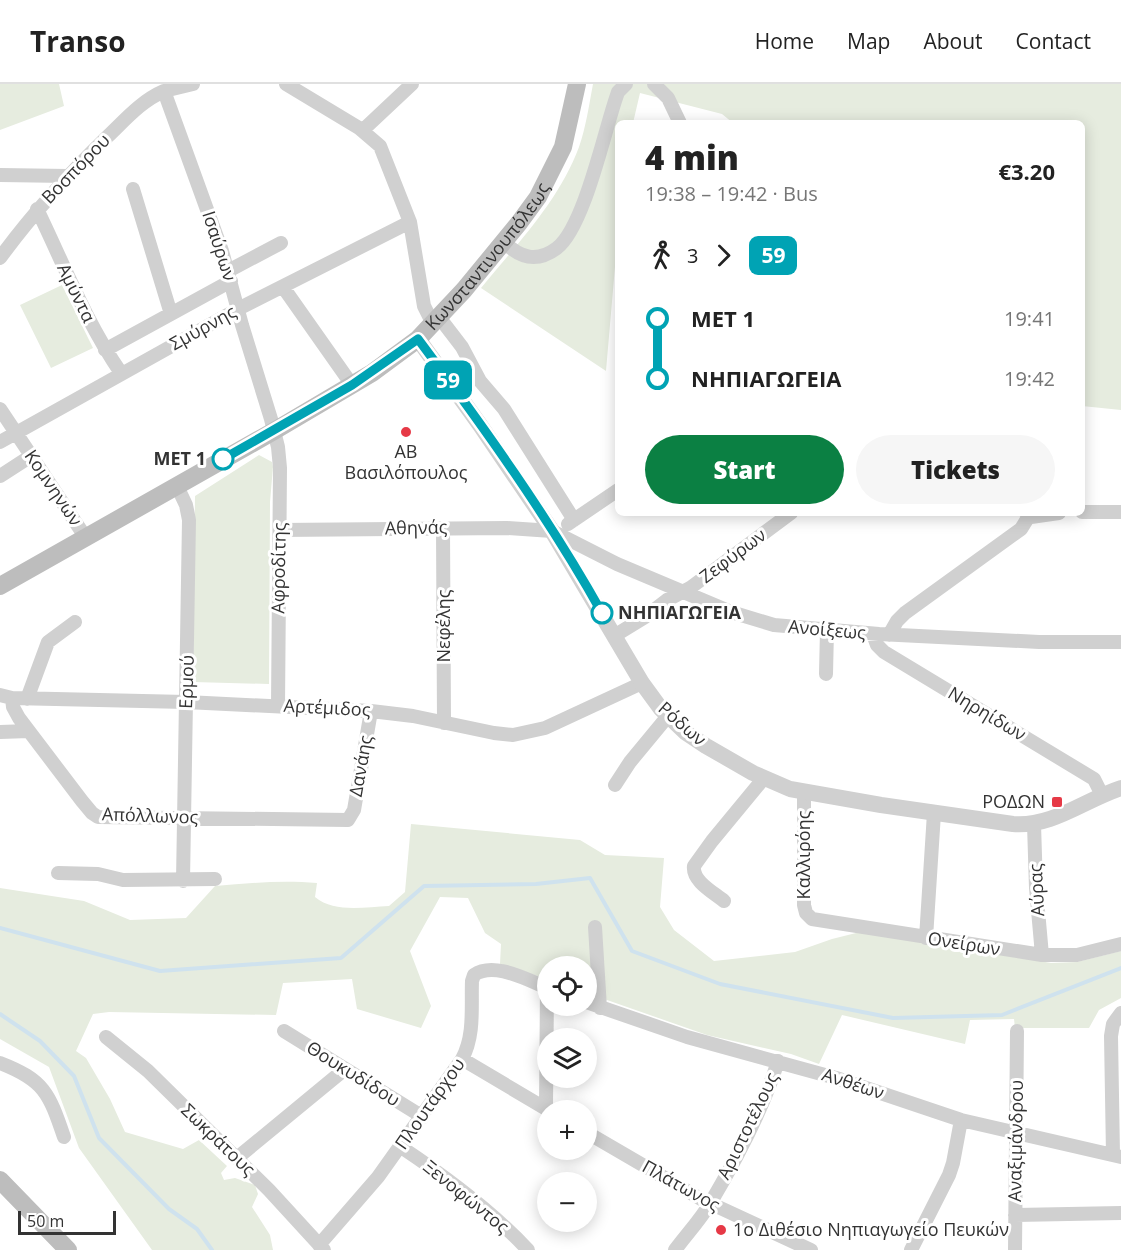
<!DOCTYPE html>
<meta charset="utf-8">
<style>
:root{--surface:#fff;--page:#f6f6f6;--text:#222;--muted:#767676;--line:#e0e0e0;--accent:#0b8043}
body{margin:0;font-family:"Open Sans",sans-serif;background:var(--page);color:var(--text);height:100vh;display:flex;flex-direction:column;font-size:22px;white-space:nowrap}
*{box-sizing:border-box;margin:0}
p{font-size:20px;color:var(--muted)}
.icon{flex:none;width:33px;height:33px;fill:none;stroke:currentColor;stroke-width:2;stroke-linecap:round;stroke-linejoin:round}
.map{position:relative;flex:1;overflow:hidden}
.details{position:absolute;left:615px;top:36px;width:470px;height:396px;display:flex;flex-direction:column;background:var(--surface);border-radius:9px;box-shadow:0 3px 15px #0003}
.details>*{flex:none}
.badge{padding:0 12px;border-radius:9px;font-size:21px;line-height:39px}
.tools{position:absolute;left:537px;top:872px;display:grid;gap:12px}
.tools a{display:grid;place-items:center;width:60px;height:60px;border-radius:50%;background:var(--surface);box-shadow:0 3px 15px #0003;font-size:30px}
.scale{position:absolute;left:18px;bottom:15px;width:98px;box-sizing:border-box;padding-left:6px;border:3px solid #333;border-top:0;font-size:16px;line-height:21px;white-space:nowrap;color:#333;-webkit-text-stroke:4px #fff;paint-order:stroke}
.map>.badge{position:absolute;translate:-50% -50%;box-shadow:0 0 0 3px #fff}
.legs{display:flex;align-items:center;gap:9px;height:66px;padding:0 30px;font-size:20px}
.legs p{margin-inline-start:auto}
.summary{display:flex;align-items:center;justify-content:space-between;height:102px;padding:0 30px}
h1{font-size:33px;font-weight:800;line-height:45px}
.primary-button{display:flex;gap:12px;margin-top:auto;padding:12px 30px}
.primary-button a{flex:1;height:69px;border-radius:36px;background:var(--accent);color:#fff;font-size:24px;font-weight:800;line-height:69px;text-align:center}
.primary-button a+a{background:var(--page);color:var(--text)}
ul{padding:0 30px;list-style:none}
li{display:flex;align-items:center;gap:21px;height:60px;font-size:22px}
li i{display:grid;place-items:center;width:9px;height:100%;margin:0 8px;background:currentColor}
li i::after{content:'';width:15px;height:15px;margin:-8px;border:4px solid;border-radius:50%;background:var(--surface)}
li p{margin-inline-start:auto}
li:first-child i{background:linear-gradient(#0000 50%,currentColor 0)}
li:last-child i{background:linear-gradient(currentColor 50%,#0000 0)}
header{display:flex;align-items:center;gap:36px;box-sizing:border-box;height:84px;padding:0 30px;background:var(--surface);border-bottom:2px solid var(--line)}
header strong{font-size:28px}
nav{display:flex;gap:33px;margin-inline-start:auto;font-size:21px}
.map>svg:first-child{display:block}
.green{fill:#e6ecdf}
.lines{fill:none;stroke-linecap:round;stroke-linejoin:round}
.stream{stroke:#cfe2ee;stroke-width:4}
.minor{stroke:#d0d0d0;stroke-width:14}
.tertiary{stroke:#d0d0d0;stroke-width:16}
.secondary{stroke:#bdbdbd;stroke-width:18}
.line-1-casing{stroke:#fff;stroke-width:14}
.line-1{stroke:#00a3b4;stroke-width:9}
.poi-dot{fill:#e63946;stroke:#fff;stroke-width:2}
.stop-1-dot{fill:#fff;stroke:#00a3b4;stroke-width:3}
.labels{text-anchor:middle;stroke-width:6;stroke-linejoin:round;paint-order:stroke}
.street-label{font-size:18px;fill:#333;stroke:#fff}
.poi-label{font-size:18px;fill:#333;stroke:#fff}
.stop-label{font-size:18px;font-weight:bold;fill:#333;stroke:#fff;text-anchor:end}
</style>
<header>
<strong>Transo</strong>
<nav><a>Home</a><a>Map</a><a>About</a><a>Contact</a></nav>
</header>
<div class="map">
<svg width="1121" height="1166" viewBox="0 0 1121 1166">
<rect width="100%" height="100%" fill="#fff"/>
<path class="green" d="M 0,0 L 59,0 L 64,22 L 0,46 Z
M 593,0 L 1121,0 L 1121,326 L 1082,322 L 1082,39 L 733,39 L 722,30 L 640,9 L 633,39 L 618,39 L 618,148 L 606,287 L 481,204 C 517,160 559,117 579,63 C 586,43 589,21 593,0 Z
M 62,201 L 93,264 L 51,284 L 20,221 Z
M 259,371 L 272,378 L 273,383 L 270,418 L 269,600 L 193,598 L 195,412 Z
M 411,740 L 580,756 L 605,771 L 664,774 L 660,823 L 674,846 L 714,877 L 795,868 L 832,855 L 864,847 L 1051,879 L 1077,878 L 1121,867 L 1121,914 L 1099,926 L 1089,944 L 1015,944 L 1014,935 L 970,936 L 965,960 L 842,931 L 819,980 L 791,970 L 707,951 L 587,909 L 586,882 L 548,882 L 547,895 L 500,880 L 501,860 L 485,849 L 468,814 L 440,813 L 410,867 L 431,922 L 421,944 L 357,925 L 352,895 L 283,899 L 276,931 L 109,928 L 93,930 L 76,967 L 86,974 L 110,1015 L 125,1048 L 183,1065 L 199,1056 L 227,1082 L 221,1089 L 224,1096 L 235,1094 L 255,1101 L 258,1110 L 252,1123 L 270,1151 L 273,1166 L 152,1166 L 79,1064 L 49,983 L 0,955 L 0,804 L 84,817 L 130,836 L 186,834 L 215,802 C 249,799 282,796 317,799 L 315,813 C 334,829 364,823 389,822 L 405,808 Z"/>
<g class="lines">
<path class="stream" d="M 0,844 L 160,887 L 341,874 L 424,802 L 536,800 L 590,794 L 632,867 L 720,900 L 893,934 L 1002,931 L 1121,884
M 0,930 L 40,957 L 74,992 L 99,1054 L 169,1125 L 197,1145 L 212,1166"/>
<path class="minor" d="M 193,0 L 164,7 L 222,167 L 242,241 L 271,335 L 278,363 L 280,384 L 278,622
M 286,0 L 359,44 L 380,62 L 410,138 L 424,222 L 433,240
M 654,0 L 668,14 L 680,39
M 363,46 L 412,0
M 0,91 L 68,92
M 133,105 L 171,230
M 37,125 C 64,181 86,238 121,289
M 504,158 C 520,174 537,179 557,164 C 584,143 604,49 616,14 L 618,8 L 626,0
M 0,174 C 32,130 68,91 107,53 C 125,36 141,17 164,7
M 228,187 L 281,159
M 283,203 L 352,301
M 439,233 L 462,263 L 480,297 L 504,325 L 574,436
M 105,266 L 231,197
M 0,325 L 86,454
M 0,358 L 238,225 L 410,138
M 0,392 L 31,372
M 177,402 L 186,421 L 189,436 C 188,556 184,676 183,797
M 1082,428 L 1121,428
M 1026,429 L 1031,433 L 1059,429
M 568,440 L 618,406
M 443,444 L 444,639
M 280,446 L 507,444 L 552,447 L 617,480 L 731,528 L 774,541 L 879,550 L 1039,558 L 1121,558
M 873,550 L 877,561 L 884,568 L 1094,695 L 1102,711
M 889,551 L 897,537 L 905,529 L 1021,445 L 1029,432
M 614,552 L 645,533 L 667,516 L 690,504 L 791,429
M 826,590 L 827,546
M 0,611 L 12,614 L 186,618 L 371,627 L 413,632 L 494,649 L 513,651 L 545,644 L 642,599
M 12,614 L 13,623 L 19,634 L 82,717 L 92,729 L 98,733 L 348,736 L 354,726 L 371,627
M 27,615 L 48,558 L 75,538
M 0,648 L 29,647
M 615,701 L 630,678 L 668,632
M 804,708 L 804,821 L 806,829 L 812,835 L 1042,871 L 1077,871 L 1121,860
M 1034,740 L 1036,804 L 1042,871
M 58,789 L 98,790 L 123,796 L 215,795
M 724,817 C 713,808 692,797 694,782 L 712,757 L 764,694
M 595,843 L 600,924
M 926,854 L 934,729
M 586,918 L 687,953 L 836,994 L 961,1036 L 1121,1073
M 284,947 L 423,1033
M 106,953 L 148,987 L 269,1106 L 324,1166
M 462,975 L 548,1026
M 0,979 C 44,996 49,1009 64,1053
M 546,1024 L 547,903
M 586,1048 L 701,1115 L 811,1166
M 401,1063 C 446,1093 491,1126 528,1166
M 1113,1071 L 1111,952 L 1113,940 L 1121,929
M 237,1074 L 345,985
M 1015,1131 L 1121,1129
M 319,1161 L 378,1093 L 462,975 C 475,951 471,923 472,897 L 474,891 C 494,877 527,896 548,904
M 675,1166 C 687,1150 701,1135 711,1118 C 737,1074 763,1026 778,977
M 911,1166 L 949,1091 L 953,1079 L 961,1036
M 1015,1166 L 1017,947"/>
<path class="tertiary" d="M 418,255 L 480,341 L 552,447 L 642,599 L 661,625 L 685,648 L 706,662 L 753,689 L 790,705 L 881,721 L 1013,740 C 1053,743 1084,716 1121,704"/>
<g class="secondary">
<path id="s1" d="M 0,502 L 274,347 L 372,289 L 418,255 L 464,206 L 519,139 L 538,113 L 563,63 L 577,0"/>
<path d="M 0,1096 L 68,1166"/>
</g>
</g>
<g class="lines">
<g class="line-1-casing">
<path id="line-1" d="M 223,375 L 352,301 L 418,255 C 483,342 549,434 602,529"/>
</g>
<use href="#line-1" class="line-1"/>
</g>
<g class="poi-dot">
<circle cx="406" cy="348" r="6"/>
<rect x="1051" y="712" width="12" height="12" rx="3"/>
<circle cx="721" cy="1146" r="6"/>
</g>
<g class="stop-1-dot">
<circle cx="223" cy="375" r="10"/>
<circle cx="602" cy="529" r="10"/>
</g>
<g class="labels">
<g class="street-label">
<text transform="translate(76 85) rotate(-46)" y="6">Βοσπόρου</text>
<text transform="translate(219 162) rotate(72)" y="6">Ισαύρων</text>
<text dy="6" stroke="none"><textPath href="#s1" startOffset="594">Κωνσταντινουπόλεως</textPath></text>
<text transform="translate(76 209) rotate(64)" y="6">Αμύντα</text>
<text transform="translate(203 244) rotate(-29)" y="6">Σμύρνης</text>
<text transform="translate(53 404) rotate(56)" y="6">Κομνηνών</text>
<text transform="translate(416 444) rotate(-1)" y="6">Αθηνάς</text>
<text transform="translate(733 472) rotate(-37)" y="6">Ζεφύρων</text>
<text transform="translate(279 484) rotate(-89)" y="6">Αφροδίτης</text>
<text transform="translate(444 542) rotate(-90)" y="6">Νεφέλης</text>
<text transform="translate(827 546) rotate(5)" y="6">Ανοίξεως</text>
<text transform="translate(187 598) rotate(-88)" y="6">Ερμού</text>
<text transform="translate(327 624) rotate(3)" y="6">Αρτέμιδος</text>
<text transform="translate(987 630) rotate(31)" y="6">Νηρηίδων</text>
<text transform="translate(682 640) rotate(41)" y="6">Ρόδων</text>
<text transform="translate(361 682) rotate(-80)" y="6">Δανάης</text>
<text transform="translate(150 732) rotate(2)" y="6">Απόλλωνος</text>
<text transform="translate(804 771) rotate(-90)" y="6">Καλλιρόης</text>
<text transform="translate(1037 806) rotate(-93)" y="6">Αύρας</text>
<text transform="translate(964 860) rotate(9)" y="6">Ονείρων</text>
<text transform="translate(353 990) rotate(32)" y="6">Θουκυδίδου</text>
<text transform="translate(853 1000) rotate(18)" y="6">Ανθέων</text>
<text transform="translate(430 1020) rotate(-55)" y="6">Πλουτάρχου</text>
<text transform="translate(748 1042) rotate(-64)" y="6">Αριστοτέλους</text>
<text transform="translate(218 1056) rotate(44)" y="6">Σωκράτους</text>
<text transform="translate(1016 1057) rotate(-89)" y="6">Αναξιμάνδρου</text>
<text transform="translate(681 1102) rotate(29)" y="6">Πλάτωνος</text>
<text transform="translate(466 1113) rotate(39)" y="6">Ξενοφώντος</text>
</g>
<g class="poi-label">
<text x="406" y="374">ΑΒ<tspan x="406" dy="21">Βασιλόπουλος</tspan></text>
<text x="1045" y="724" text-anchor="end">ΡΟΔΩΝ</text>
<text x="733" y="1152" text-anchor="start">1ο Διθέσιο Νηπιαγωγείο Πευκών</text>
</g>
<g class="stop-label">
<text x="206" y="381">ΜΕΤ 1</text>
<text x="618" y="535" text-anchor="start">ΝΗΠΙΑΓΩΓΕΙΑ</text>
</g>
</g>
</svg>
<div class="tools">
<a><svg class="icon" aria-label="locate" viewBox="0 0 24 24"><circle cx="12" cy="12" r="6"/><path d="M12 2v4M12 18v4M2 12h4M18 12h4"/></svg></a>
<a><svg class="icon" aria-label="layers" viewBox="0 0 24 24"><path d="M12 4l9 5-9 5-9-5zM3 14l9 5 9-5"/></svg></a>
<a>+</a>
<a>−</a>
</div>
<div class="scale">50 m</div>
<b class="badge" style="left:448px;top:296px;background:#00a3b4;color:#fff">59</b>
<section class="details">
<div class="summary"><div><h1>4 min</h1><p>19:38 – 19:42 · Bus</p></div><b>€3.20</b></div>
<div class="legs"><svg class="icon" aria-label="walk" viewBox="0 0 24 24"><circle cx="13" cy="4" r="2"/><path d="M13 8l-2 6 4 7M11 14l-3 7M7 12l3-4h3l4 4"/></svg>3<svg class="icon" aria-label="forward" viewBox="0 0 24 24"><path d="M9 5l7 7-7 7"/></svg><b class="badge" style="background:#00a3b4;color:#fff">59</b></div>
<ul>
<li><i style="color:#00a3b4"></i><b>ΜΕΤ 1</b><p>19:41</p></li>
<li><i style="color:#00a3b4"></i><b>ΝΗΠΙΑΓΩΓΕΙΑ</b><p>19:42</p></li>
</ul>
<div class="primary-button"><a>Start</a><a>Tickets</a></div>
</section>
</div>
